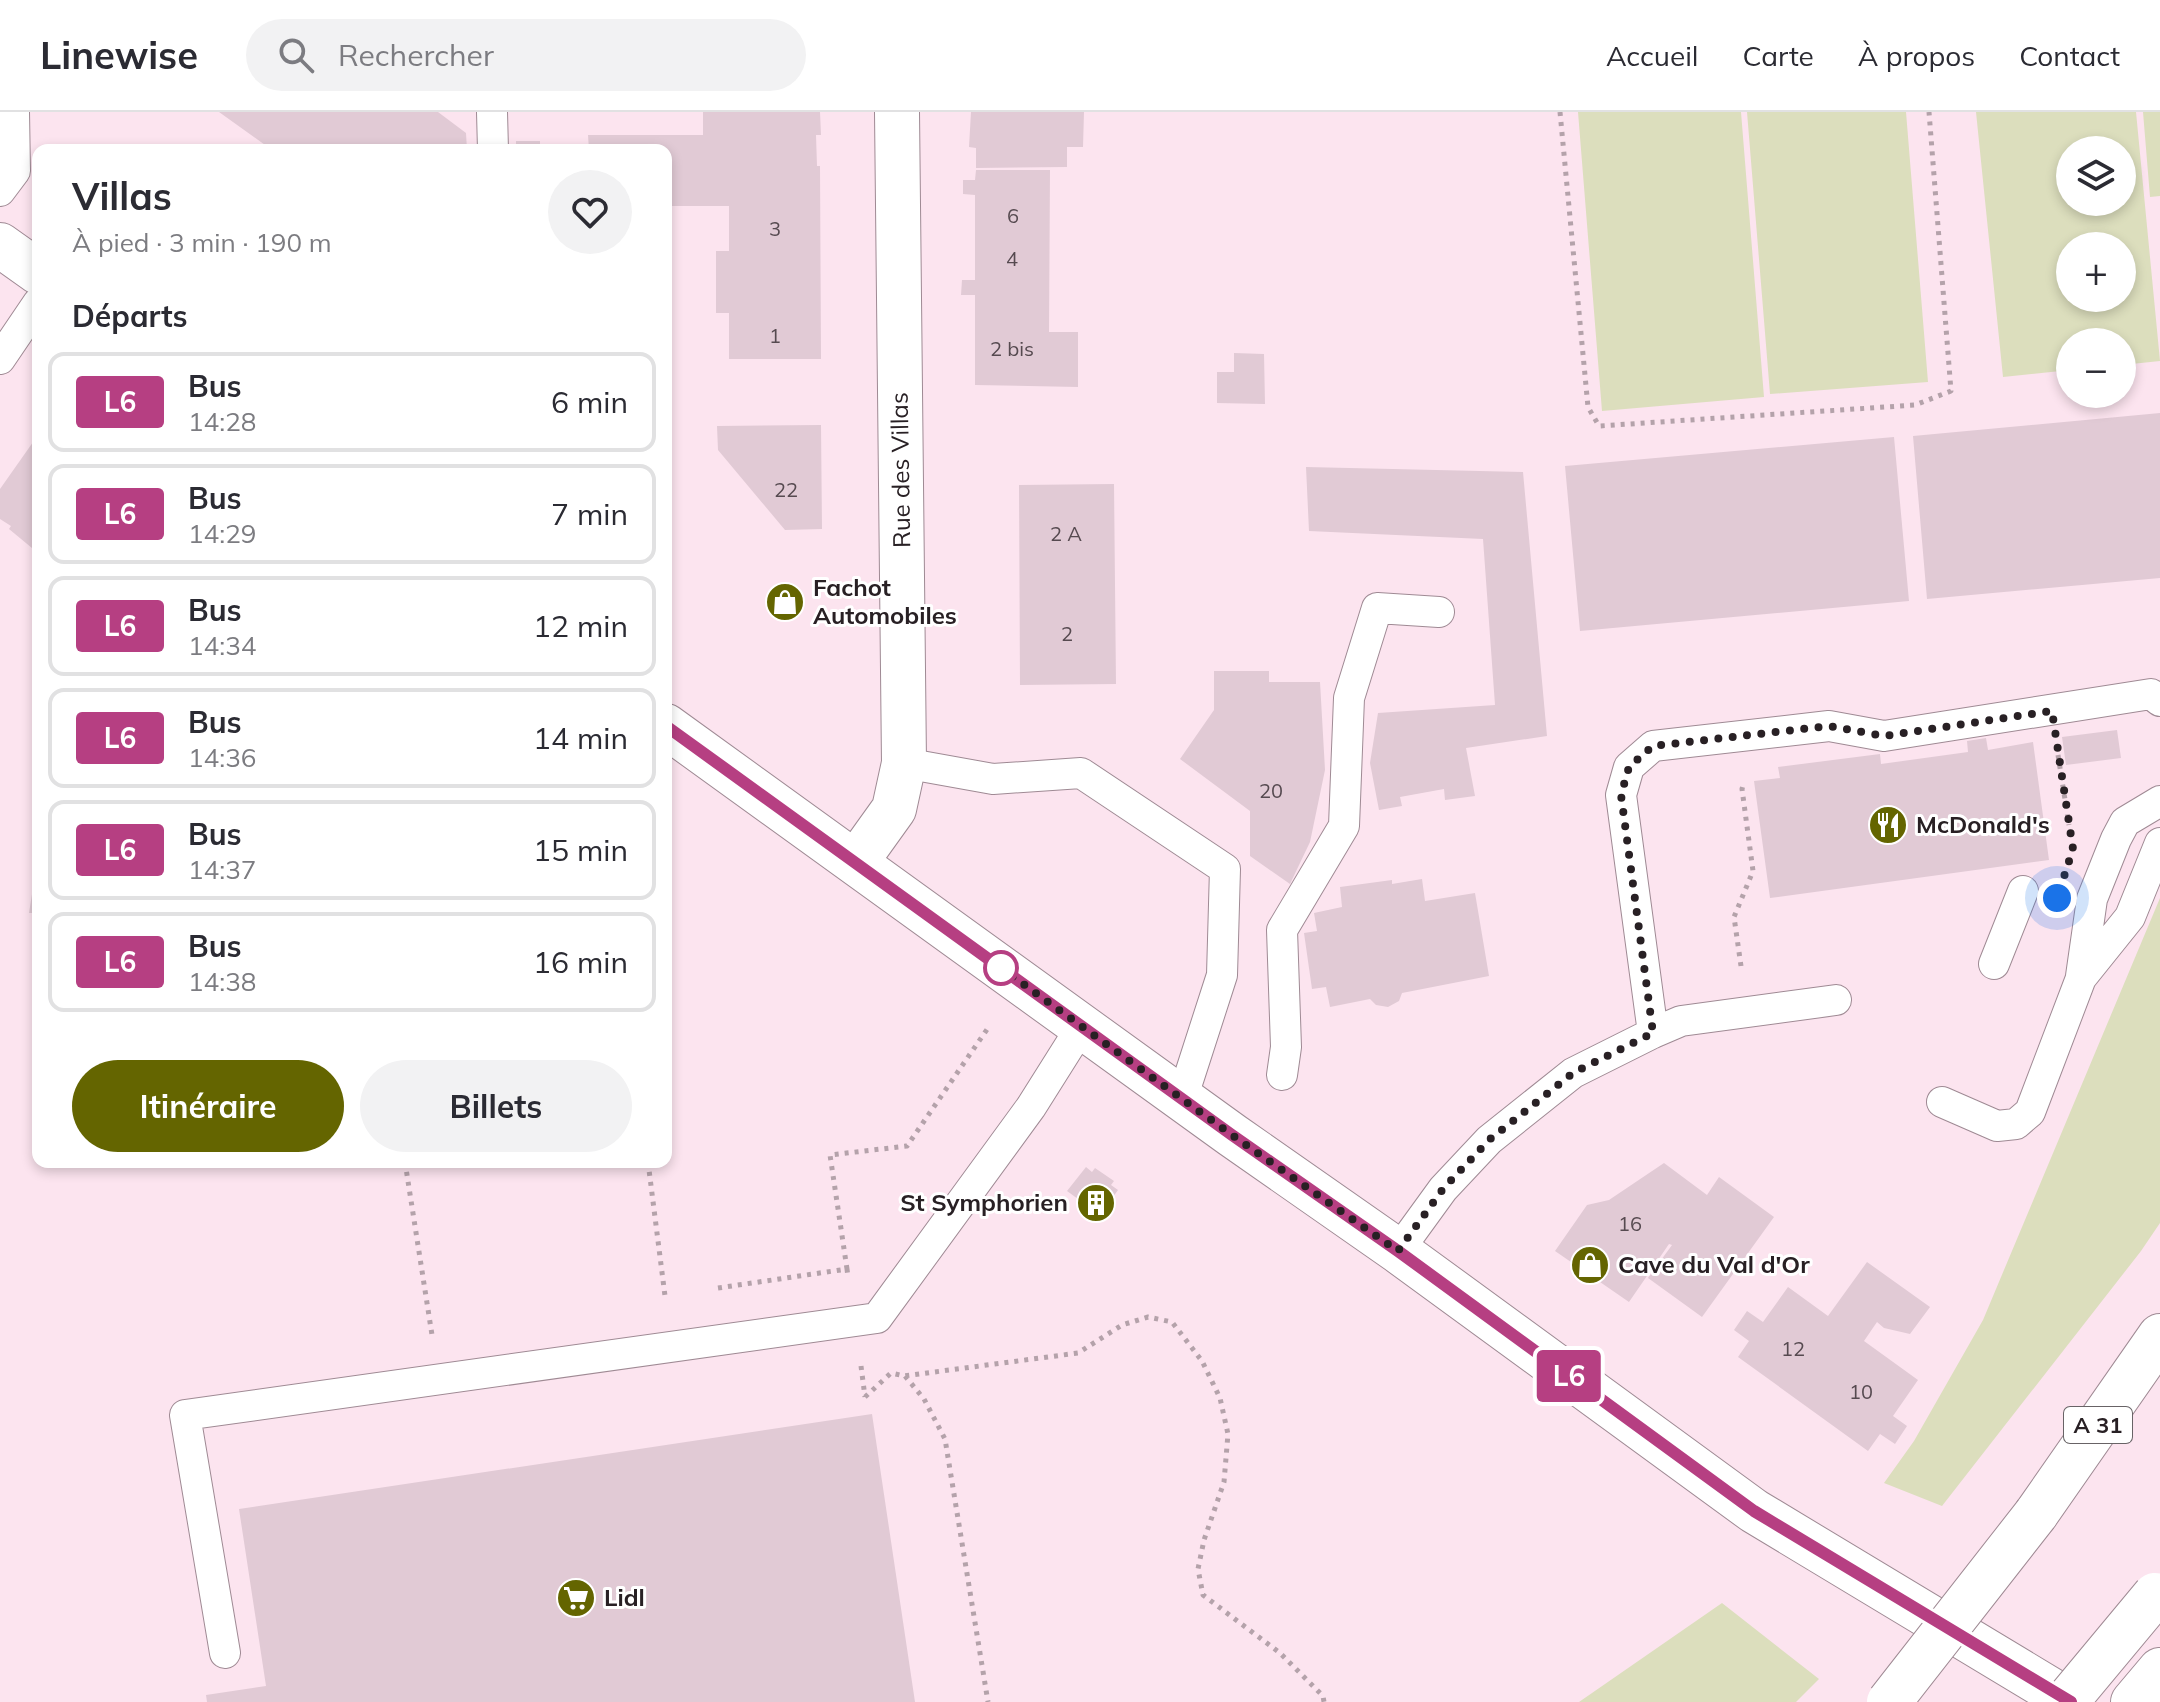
<!DOCTYPE html>
<html lang="fr">
<meta charset="utf-8">
<style>
:root{--surface:#fff;--page:#f2f2f3;--text:#2b2b33;--muted:#7c7c81;--line:#e1e1e2;--accent:#646500}
body{margin:0;font-family:Mulish,sans-serif;background:var(--page);color:var(--text);height:100vh;display:flex;flex-direction:column;font-size:30px;white-space:nowrap}
*{box-sizing:border-box;margin:0}
p{font-size:26px;color:var(--muted)}
.icon{flex:none;width:44px;height:44px;fill:none;stroke:currentColor;stroke-width:2;stroke-linecap:round;stroke-linejoin:round}
.map{position:relative;flex:1;overflow:hidden}
.side{position:absolute;left:32px;top:32px;width:640px;height:1024px;display:flex;flex-direction:column;background:var(--surface);border-radius:16px;box-shadow:0 4px 12px #0003}
.side>*{flex:none}
.badge{padding:0 16px;border-radius:6px;font-size:28px;line-height:52px}
.controls{position:absolute;left:2056px;top:24px;display:grid;gap:16px}
.controls a{display:grid;place-items:center;width:80px;height:80px;border-radius:50%;background:var(--surface);box-shadow:0 4px 12px #0003;font-size:40px}
.you{position:absolute;width:40px;height:40px;margin:-20px;border:6px solid #fff;border-radius:50%;background:#1a73e8;box-shadow:0 0 0 12px #1a73e833}
.map>.badge{position:absolute;translate:-50% -50%;box-shadow:0 0 0 4px #fff}
h2{padding:0 40px;font-size:30px;line-height:72px}
.round{display:grid;place-items:center;flex:none;width:84px;height:84px;border-radius:42px;background:var(--page)}
.head{display:flex;align-items:center;justify-content:space-between;height:136px;padding:0 40px}
h1{font-size:38px;font-weight:700;line-height:60px}
.action{display:flex;gap:16px;margin-top:auto;padding:16px 40px}
.action a{flex:1;height:92px;border-radius:48px;background:var(--accent);color:#fff;font-size:32px;font-weight:700;line-height:92px;text-align:center}
.action a+a{background:var(--page);color:var(--text)}
ul{padding:0;list-style:none}
li{display:flex;align-items:center;gap:24px;height:100px;margin:0 16px 12px;padding:0 24px;border:4px solid var(--line);border-radius:16px}
li div{flex:1}
li b{display:block;font-size:30px}
li em{font-style:normal}
li .badge{min-width:88px;font-weight:700;text-align:center}
header{display:flex;align-items:center;gap:48px;box-sizing:border-box;height:112px;padding:0 40px;background:var(--surface);border-bottom:2px solid var(--line)}
header strong{font-size:38px}
nav{display:flex;gap:44px;margin-inline-start:auto;font-size:28px}
.search{width:560px;height:72px;background:var(--page);display:flex;align-items:center;gap:20px;box-sizing:border-box;padding:0 28px;border-radius:44px;color:var(--muted);font-size:30px}
.map>svg:first-child{display:block}
.green{fill:#dcdebd;fill-rule:evenodd}
.building{fill:#e1cad5}
.lines{fill:none;stroke-linecap:round;stroke-linejoin:round}
.service-casing{stroke:#9f8a94;stroke-width:32}
.minor-casing{stroke:#9f8a94;stroke-width:46}
.secondary-casing{stroke:#9f8a94;stroke-width:46}
.motorway-casing{stroke:#9f8a94;stroke-width:46}
.path{stroke:#b4a2aa;stroke-width:5;stroke-dasharray:4 6;stroke-linecap:butt}
.service{stroke:#fff;stroke-width:30}
.minor{stroke:#fff;stroke-width:44}
.secondary{stroke:#fff;stroke-width:44}
.motorway{stroke:#fff;stroke-width:44}
.motorway-bridge-casing{stroke:#9f8a94;stroke-width:46;stroke-linecap:butt}
.motorway-bridge{stroke:#fff;stroke-width:44}
.line-casing{stroke:#fff;stroke-width:18}
.line{stroke:#b63f82;stroke-width:12}
.walk{stroke:#282024;stroke-width:8;stroke-dasharray:0 14.4}
.stop-dot{fill:#fff;stroke:#b63f82;stroke-width:4}
.labels{text-anchor:middle;stroke-width:6;stroke-linejoin:round;paint-order:stroke}
.number-label{font-size:20px;fill:#564a50}
.shield{fill:#fff;stroke:#686366;stroke-width:2}
.shield-label{font-size:22px;font-weight:bold;fill:#282024}
.street-label{font-size:24px;fill:#282024;stroke:#fff}
.poi-label{font-size:24px;font-weight:bold;fill:#282024;stroke:#fff;text-anchor:start}
</style>
<header>
<strong>Linewise</strong>
<div class="search"><svg class="icon" aria-label="search" viewBox="0 0 24 24"><circle cx="10" cy="10" r="6"/><path d="M15 15l6 6"/></svg>Rechercher</div>
<nav><a>Accueil</a><a>Carte</a><a>À propos</a><a>Contact</a></nav>
</header>
<div class="map">
<svg width="2160" height="1590" viewBox="0 0 2160 1590">
<rect width="100%" height="100%" fill="#fce4ef"/>
<path class="green" d="M 1578,0 L 1741,0 L 1764,285 L 1602,299 Z
M 1747,0 L 1906,0 L 1928,270 L 1770,282 Z
M 1976,0 L 2136,0 L 2160,249 L 2122,253 L 2122,230 L 2070,230 L 2070,258 L 2003,265 ZM 2070,38 L 2122,38 L 2122,90 L 2070,90 ZM 2070,134 L 2122,134 L 2122,186 L 2070,186 Z
M 2143,0 L 2160,0 L 2160,84 L 2150,85 Z
M 2160,786 L 2160,1111 L 2141,1139 L 1942,1394 L 1884,1371 L 1914,1329 L 1983,1208 Z
M 1722,1491 L 1819,1567 L 1796,1590 L 1579,1590 Z"/>
<path class="building" d="M 219,0 L 438,0 L 466,21 L 467,38 L 272,38 Z
M 703,0 L 820,0 L 821,23 L 816,23 L 817,54 L 820,54 L 821,247 L 729,247 L 729,201 L 716,201 L 716,139 L 729,139 L 729,94 L 666,94 L 666,38 L 589,38 L 588,23 L 703,23 Z
M 971,0 L 1084,0 L 1083,35 L 1067,35 L 1067,55 L 976,56 L 976,36 L 969,35 Z
M 516,29 L 540,29 L 540,38 L 516,38 Z
M 976,58 L 1050,58 L 1049,220 L 1078,220 L 1078,275 L 975,273 L 975,183 L 961,183 L 962,168 L 975,168 L 975,83 L 963,82 L 963,68 L 975,68 Z
M 666,170 L 670,170 L 670,220 L 666,220 Z
M 1234,241 L 1264,242 L 1265,292 L 1217,291 L 1217,260 L 1234,260 Z
M 2160,301 L 2160,466 L 1927,487 L 1913,324 Z
M 821,313 L 822,417 L 785,418 L 718,338 L 717,314 Z
M 38,323 L 38,441 L 9,417 L 11,414 L 0,407 L 0,377 Z
M 1894,325 L 1909,489 L 1580,519 L 1565,354 Z
M 1306,355 L 1523,360 L 1547,624 L 1466,636 L 1475,684 L 1445,688 L 1444,677 L 1400,685 L 1402,694 L 1379,698 L 1370,651 L 1378,601 L 1495,593 L 1483,427 L 1309,419 Z
M 1114,372 L 1116,572 L 1020,573 L 1019,373 Z
M 1214,559 L 1269,559 L 1269,570 L 1320,570 L 1325,658 L 1310,730 L 1290,772 L 1250,744 L 1250,699 L 1180,647 L 1214,598 Z
M 2117,618 L 2121,646 L 2066,653 L 2062,625 Z
M 1986,626 L 1988,638 L 2033,630 L 2049,748 L 1770,786 L 1754,669 L 1780,666 L 1778,655 L 1880,642 L 1881,652 L 1968,640 L 1967,629 Z
M 36,757 L 38,757 L 38,801 L 29,801 Z
M 1422,767 L 1425,789 L 1475,781 L 1489,864 L 1402,881 L 1399,889 L 1388,895 L 1376,893 L 1370,887 L 1330,895 L 1326,875 L 1312,877 L 1304,821 L 1317,819 L 1314,801 L 1342,795 L 1340,775 L 1392,768 L 1392,772 Z
M 1664,1051 L 1707,1083 L 1719,1065 L 1774,1105 L 1702,1205 L 1648,1166 L 1672,1133 L 1669,1132 L 1629,1190 L 1555,1139 L 1587,1093 L 1609,1088 Z
M 1086,1055 L 1092,1060 L 1095,1056 L 1114,1069 L 1111,1073 L 1118,1078 L 1100,1103 L 1067,1079 Z
M 1867,1150 L 1930,1195 L 1910,1222 L 1884,1216 L 1877,1210 L 1864,1229 L 1918,1268 L 1893,1304 L 1907,1314 L 1895,1332 L 1880,1322 L 1868,1339 L 1738,1245 L 1749,1229 L 1734,1218 L 1747,1199 L 1763,1210 L 1788,1175 L 1828,1204 Z
M 872,1302 L 915,1590 L 207,1590 L 206,1583 L 266,1574 L 239,1397 Z"/>
<g class="lines">
<g class="service-casing">
<path id="service" d="M 492,0 L 493,38
M 0,79 L 15,59 L 14,0
M 0,247 L 38,191
M 904,651 L 993,667 L 1081,661 L 1225,757 L 1222,863 L 1182,987
M 1994,852 L 2023,779
M 2081,864 L 2092,787 L 2116,727 L 2125,710 L 2160,689
M 1653,921 L 1621,683 L 1629,655 L 1653,634 L 1829,614 L 1884,624 L 2151,582 L 2160,589
M 1282,963 L 1286,935 L 1282,818 L 1344,714 L 1349,586 L 1377,496 L 1439,500
M 1942,990 L 1997,1014 L 2016,1012 L 2030,1000 L 2081,866 L 2130,805 L 2160,731
M 1398,1139 L 1443,1077 L 1489,1028 L 1573,961 L 1653,921 L 1681,909 L 1836,888
M 225,1541 L 185,1303 L 877,1206 L 1031,995 L 1082,914"/>
</g>
<g class="minor-casing">
<path id="minor" d="M 856,750 L 894,697 L 904,651 L 897,0"/>
</g>
<g class="secondary-casing">
<path id="secondary" d="M 0,133 L 38,160
M 666,614 L 1232,1023 L 1398,1139 L 1754,1399 L 2071,1590"/>
</g>
<g class="motorway-casing">
<path id="motorway" d="M 2036,1402 L 2160,1224
M 2133,1590 L 2160,1558"/>
</g>
<path class="path" d="M 1560,0 L 1588,295 L 1599,314 L 1915,293 L 1951,279 L 1929,0
M 2058,643 L 2069,713
M 1741,854 L 1734,805 L 1753,759 L 1742,677 L 1744,670
M 405,1050 L 432,1223
M 648,1050 L 665,1184 L 668,1184
M 847,1157 L 830,1043 L 907,1034 L 990,913
M 718,1176 L 847,1157 L 848,1165
M 861,1254 L 865,1285
M 905,1264 L 924,1287 L 945,1327 L 988,1590
M 865,1285 L 891,1261 L 904,1264 L 1078,1241 L 1122,1213 L 1148,1205 L 1172,1210 L 1202,1249 L 1220,1286 L 1228,1322 L 1224,1370 L 1204,1428 L 1198,1457 L 1203,1483 L 1280,1541 L 1323,1584 L 1324,1590"/>
<use href="#service" class="service"/>
<use href="#minor" class="minor"/>
<use href="#secondary" class="secondary"/>
<use href="#motorway" class="motorway"/>
<g class="motorway-bridge-casing">
<path id="motorway-bridge" d="M 1889,1590 L 2036,1402
M 2066,1590 L 2155,1483"/>
</g>
<use href="#motorway-bridge" class="motorway-bridge"/>
</g>
<g class="lines">
<g class="line-casing">
<path id="line" d="M 666,614 L 1232,1023 L 1398,1139 L 1754,1399 L 2071,1590"/>
</g>
<use href="#line" class="line"/>
<path class="walk" d="M 1001,856 L 1232,1023 L 1398,1139 L 1443,1077 L 1489,1028 L 1573,961 L 1653,921 L 1621,683 L 1629,655 L 1653,634 L 1829,614 L 1884,624 L 2052,599 L 2073,737 L 2057,786"/>
</g>
<defs>
<g id="shop-disc" transform="scale(2)"><circle r="9.5" fill="#646500" stroke="#fff"/><path d="M-5-2.5h2.3a2.7 3.5 0 0 1 5.4 0H5L5.5 6h-11ZM-1.5-2.5h3a1.5 2.3 0 0 0-3 0Z" fill="#fff"/></g>
<g id="restaurant-disc" transform="scale(2)"><circle r="9.5" fill="#646500" stroke="#fff"/><path d="M-5-6h1v4h1v-4h1v4h1v-4h1v5L-1.5 .5V6h-2V.5L-5-1ZM5-6V6H3V1.5H1.5Q1.5-4 5-6Z" fill="#fff"/></g>
<g id="building-disc" transform="scale(2)"><circle r="9.5" fill="#646500" stroke="#fff"/><path d="M-4-6H4V6H1V3H-1V6H-4ZM-2.5-4.3h1.7v1.8h-1.7ZM.8-4.3h1.7v1.8H.8ZM-2.5-1h1.7V.8h-1.7ZM.8-1h1.7V.8H.8Z" fill="#fff"/></g>
<g id="supermarket-disc" transform="scale(2)"><circle r="9.5" fill="#646500" stroke="#fff"/><path d="M-6-5.5h2.5l.6 2H6L4.5 2H-2.5L-4.4-4H-6ZM-1.5 3.2a1.3 1.3 0 1 0 .1 0ZM3 3.2a1.3 1.3 0 1 0 .1 0Z" fill="#fff"/></g>
</defs>
<g fill-rule="evenodd">
<use href="#shop-disc" x="785" y="490"/>
<use href="#restaurant-disc" x="1888" y="713"/>
<use href="#building-disc" x="1096" y="1091"/>
<use href="#shop-disc" x="1590" y="1153"/>
<use href="#supermarket-disc" x="576" y="1486"/>
</g>
<circle class="stop-dot" cx="1001" cy="856" r="16"/>
<g class="labels">
<g class="number-label">
<text x="1013" y="111">6</text>
<text x="775" y="124">3</text>
<text x="1012" y="154">4</text>
<text x="775" y="231">1</text>
<text x="1012" y="244">2 bis</text>
<text x="786" y="385">22</text>
<text x="1066" y="429">2 A</text>
<text x="1067" y="529">2</text>
<text x="1271" y="686">20</text>
<text x="1630" y="1119">16</text>
<text x="1793" y="1244">12</text>
<text x="1861" y="1287">10</text>
</g>
<rect class="shield" x="2064" y="1295" width="68" height="36" rx="6"/>
<g class="shield-label">
<text x="2098" y="1321">A 31</text>
</g>
<g class="street-label">
<text transform="translate(901 358) rotate(-91)" y="8">Rue des Villas</text>
</g>
<g class="poi-label">
<text x="813" y="484">Fachot<tspan x="813" dy="28">Automobiles</tspan></text>
<text x="1916" y="721">McDonald's</text>
<text x="1068" y="1099" text-anchor="end">St Symphorien</text>
<text x="1618" y="1161">Cave du Val d'Or</text>
<text x="604" y="1494">Lidl</text>
</g>
</g>
</svg>
<div class="controls">
<a><svg class="icon" aria-label="layers" viewBox="0 0 24 24"><path d="M12 4l9 5-9 5-9-5zM3 14l9 5 9-5"/></svg></a>
<a>+</a>
<a>−</a>
</div>
<div class="you" style="left:2057px;top:786px"></div>
<b class="badge" style="left:1569px;top:1264px;background:#b63f82;color:#fff">L6</b>
<section class="side">
<div class="head"><div><h1>Villas</h1><p>À pied · 3 min · 190 m</p></div><a class="round"><svg class="icon" aria-label="heart" viewBox="0 0 24 24"><path d="M12 20l-8-8c-3-5 5-10 8-4 3-6 11-1 8 4z"/></svg></a></div>
<h2>Départs</h2>
<ul>
<li><span class="badge" style="background:#b63f82;color:#fff">L6</span><div><b>Bus</b><p>14:28</p></div><em>6 min</em></li>
<li><span class="badge" style="background:#b63f82;color:#fff">L6</span><div><b>Bus</b><p>14:29</p></div><em>7 min</em></li>
<li><span class="badge" style="background:#b63f82;color:#fff">L6</span><div><b>Bus</b><p>14:34</p></div><em>12 min</em></li>
<li><span class="badge" style="background:#b63f82;color:#fff">L6</span><div><b>Bus</b><p>14:36</p></div><em>14 min</em></li>
<li><span class="badge" style="background:#b63f82;color:#fff">L6</span><div><b>Bus</b><p>14:37</p></div><em>15 min</em></li>
<li><span class="badge" style="background:#b63f82;color:#fff">L6</span><div><b>Bus</b><p>14:38</p></div><em>16 min</em></li>
</ul>
<div class="action"><a>Itinéraire</a><a>Billets</a></div>
</section>
</div>
